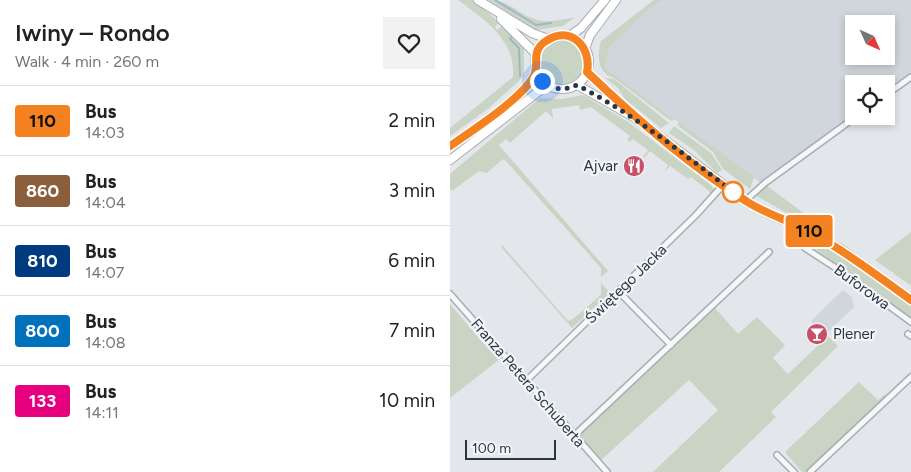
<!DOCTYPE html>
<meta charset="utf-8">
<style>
:root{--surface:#fff;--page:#f2f2f2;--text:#222;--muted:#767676;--line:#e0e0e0}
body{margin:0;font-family:Figtree,sans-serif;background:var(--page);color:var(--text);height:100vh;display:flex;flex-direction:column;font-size:19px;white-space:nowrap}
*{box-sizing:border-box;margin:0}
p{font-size:16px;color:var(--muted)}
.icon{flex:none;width:28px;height:28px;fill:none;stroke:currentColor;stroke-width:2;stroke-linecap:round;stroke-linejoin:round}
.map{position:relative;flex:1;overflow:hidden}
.sheet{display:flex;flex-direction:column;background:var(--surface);width:450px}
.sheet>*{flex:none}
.badge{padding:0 10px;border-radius:4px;font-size:18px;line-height:32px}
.needle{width:32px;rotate:135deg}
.buttons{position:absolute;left:395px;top:15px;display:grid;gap:10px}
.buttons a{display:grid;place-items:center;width:50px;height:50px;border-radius:0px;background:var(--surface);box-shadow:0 2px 8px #0003;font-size:25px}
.scale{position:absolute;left:15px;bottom:12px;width:91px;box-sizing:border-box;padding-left:5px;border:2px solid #2b3542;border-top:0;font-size:14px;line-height:18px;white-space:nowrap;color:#2b3542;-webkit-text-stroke:4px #f2f5f8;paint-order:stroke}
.you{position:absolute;width:25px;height:25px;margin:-12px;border:4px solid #fff;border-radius:50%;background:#1a73e8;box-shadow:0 0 0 8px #1a73e833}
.map>.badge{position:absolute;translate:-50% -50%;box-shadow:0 0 0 2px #fff}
.round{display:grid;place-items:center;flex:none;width:52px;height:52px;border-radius:0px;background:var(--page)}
.head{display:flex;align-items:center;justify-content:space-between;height:85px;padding:0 15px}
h1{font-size:24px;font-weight:600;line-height:38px}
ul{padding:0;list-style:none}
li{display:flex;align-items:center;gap:15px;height:70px;padding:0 15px;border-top:1px solid var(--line)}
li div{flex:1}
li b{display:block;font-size:19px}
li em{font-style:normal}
li .badge{min-width:55px;font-weight:700;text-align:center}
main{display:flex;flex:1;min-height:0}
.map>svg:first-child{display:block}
.built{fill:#d1d5dc;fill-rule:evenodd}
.green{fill:#c9d4c4}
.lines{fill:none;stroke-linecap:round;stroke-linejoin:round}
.stream{stroke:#a0b6c8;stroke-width:2}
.street-casing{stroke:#a8adb4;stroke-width:8}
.secondary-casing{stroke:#a8adb4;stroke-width:10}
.street{stroke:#f5f7f9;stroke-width:5}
.secondary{stroke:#fff;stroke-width:8}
.line-casing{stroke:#fff;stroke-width:11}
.line{stroke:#f58220;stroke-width:8}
.walk{stroke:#2b3542;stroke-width:5;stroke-dasharray:0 9}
.stop-dot{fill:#fff;stroke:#f58220;stroke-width:2.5}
.labels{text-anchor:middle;stroke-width:4.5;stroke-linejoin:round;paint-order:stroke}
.poi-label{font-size:15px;fill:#2b3542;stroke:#f2f5f8;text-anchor:end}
.street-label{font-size:15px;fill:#2b3542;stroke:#f2f5f8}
</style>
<main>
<section class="sheet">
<div class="head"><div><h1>Iwiny – Rondo</h1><p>Walk · 4 min · 260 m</p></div><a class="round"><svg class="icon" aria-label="heart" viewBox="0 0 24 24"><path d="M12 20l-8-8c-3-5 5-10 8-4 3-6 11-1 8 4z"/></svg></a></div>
<ul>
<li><span class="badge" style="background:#f58220;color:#111">110</span><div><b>Bus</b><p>14:03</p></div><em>2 min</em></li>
<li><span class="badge" style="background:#8b5e3c;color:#fff">860</span><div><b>Bus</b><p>14:04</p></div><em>3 min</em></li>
<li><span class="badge" style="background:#003b80;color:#fff">810</span><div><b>Bus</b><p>14:07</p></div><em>6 min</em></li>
<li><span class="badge" style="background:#0072bc;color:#fff">800</span><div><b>Bus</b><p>14:08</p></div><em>7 min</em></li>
<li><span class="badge" style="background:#e6007e;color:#fff">133</span><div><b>Bus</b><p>14:11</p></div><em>10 min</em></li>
</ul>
</section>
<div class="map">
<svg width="461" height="472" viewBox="0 0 461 472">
<rect width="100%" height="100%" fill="#e3e6ea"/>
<path class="built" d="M 213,0 L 461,0 L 461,72 L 436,90 L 436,84 L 404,84 L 404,114 L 311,183 L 155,68 L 159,48 L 199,9 ZM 404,24 L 436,24 L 436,56 L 404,56 Z
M 393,290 L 402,297 L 404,307 L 374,336 L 361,321 Z"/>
<path class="green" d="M 8,0 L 23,0 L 49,22 L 45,27 L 47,30 L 53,25 L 74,46 L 74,76 L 39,108 L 0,136 L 0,128 L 63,77 C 66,40 35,20 8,0 Z
M 38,0 C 63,0 70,18 93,21 C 103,22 115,19 125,17 L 113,26 L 86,30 Z
M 204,0 L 213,0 L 199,9 L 159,48 L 155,68 L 224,119 L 221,121 L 164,78 C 147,74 147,55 151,41 Z
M90 62a22 22 0 1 1 44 0a22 22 0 1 1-44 0Z
M 155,78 L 164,79 L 219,123 L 211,128 L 175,99 L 168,88 Z
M 133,95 L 178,122 L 261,185 L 264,190 L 260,195 L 259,191 L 241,177 L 238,179 L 220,166 L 214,172 L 218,165 L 200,151 L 194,158 L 193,157 L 198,150 L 183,139 L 180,142 L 177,140 L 180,136 L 141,107 L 130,110 L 129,105 L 102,109 L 103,118 L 96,111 L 60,143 L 56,139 L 49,145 L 158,271 L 151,277 L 151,268 L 56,161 L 53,159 L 37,173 L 29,171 L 2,191 L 0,188 L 0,174 L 90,98 L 112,99 Z
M 229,122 L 304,177 L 300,189 L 273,169 L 263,152 L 227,125 Z
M 224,126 L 261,153 L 272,170 L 267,173 L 244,150 L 219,133 Z
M 317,186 L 355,214 L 356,216 L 335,212 L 305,195 Z
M 461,232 L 461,285 L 460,285 L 425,260 Z
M 359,237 L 397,259 L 461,305 L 461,317 L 361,246 L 357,242 Z
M 52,245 L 118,321 L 123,319 L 151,295 L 151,283 L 160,293 L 122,328 L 51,247 Z
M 0,304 L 31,341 L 50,359 L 0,398 Z
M 265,308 L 288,334 L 307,317 L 335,345 L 323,358 L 338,374 L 378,336 L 388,346 L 321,412 L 326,417 L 269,472 L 203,472 L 268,410 L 239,380 L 151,460 L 129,436 Z
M 409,382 L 428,400 L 435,394 L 436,397 L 356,472 L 352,472 L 335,452 Z"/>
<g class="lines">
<path class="stream" d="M 45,0 L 86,25 L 101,23
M 61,37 L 60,39 L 69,48 L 70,76"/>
<g class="street-casing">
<path id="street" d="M 436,95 L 461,77
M 295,201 L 315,183 L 407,116
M 362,232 L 355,237 L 355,248 L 398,276 L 461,322
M 168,291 L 221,345
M 0,294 L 157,472
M 458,334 L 461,336
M 76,381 L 246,215 L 273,185
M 128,432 L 319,252
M 327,455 L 344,472
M 360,472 L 461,377"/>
</g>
<g class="secondary-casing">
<path id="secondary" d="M 28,0 L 82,33 L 98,39
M 51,19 L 86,54
M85 62a27 27 0 1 1 54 0a27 27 0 1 1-54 0Z
M 119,36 L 131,28 L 155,0
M 135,49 L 140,35 L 166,0
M 137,72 L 176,109
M 127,85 L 187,119 L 295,201 L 321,215 L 362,232 L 392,250 L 461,300
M 0,146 C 26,128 71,100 86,72
M 0,160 L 97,85"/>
</g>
<use href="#street" class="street"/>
<use href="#secondary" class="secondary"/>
</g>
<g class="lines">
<g class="line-casing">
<path id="line" d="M 0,146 C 23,130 68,101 83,78 C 91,65 79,52 96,41 C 120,24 142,47 137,72 C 185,118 239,165 296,201 C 317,215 342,221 364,234 C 398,253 429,277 461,300"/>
</g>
<use href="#line" class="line"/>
<path class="walk" d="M 92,81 C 103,90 114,91 127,85 C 185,115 235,155 286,194 L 283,192"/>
</g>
<defs>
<g id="restaurant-disc" transform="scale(1.125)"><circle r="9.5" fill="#c75069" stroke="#f2f5f8"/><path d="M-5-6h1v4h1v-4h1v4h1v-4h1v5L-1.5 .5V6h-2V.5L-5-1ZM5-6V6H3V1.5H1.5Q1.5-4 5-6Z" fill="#fff"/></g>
<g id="bar-disc" transform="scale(1.125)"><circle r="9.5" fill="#c75069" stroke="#f2f5f8"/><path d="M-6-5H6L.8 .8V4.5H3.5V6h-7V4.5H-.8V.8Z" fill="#fff"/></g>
</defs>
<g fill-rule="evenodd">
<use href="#restaurant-disc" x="184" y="166"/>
<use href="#bar-disc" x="367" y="334"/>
</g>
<circle class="stop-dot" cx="283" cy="192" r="10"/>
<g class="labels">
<g class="poi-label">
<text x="168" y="171">Ajvar</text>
<text x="383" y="339" text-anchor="start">Plener</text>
</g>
<g class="street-label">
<text transform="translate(176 284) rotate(-44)" y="5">Świętego Jacka</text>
<text transform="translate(412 287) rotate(36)" y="5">Buforowa</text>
<text transform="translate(78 383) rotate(49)" y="5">Franza Petera Schuberta</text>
</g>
</g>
</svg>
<div class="buttons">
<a><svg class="needle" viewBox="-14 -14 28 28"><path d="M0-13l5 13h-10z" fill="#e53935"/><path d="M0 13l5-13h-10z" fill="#767676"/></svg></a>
<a><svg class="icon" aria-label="locate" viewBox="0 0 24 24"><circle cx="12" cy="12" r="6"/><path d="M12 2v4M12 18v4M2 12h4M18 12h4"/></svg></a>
</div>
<div class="scale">100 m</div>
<div class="you" style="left:92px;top:81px"></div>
<b class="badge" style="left:359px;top:231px;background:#f58220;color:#111">110</b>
</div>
</main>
